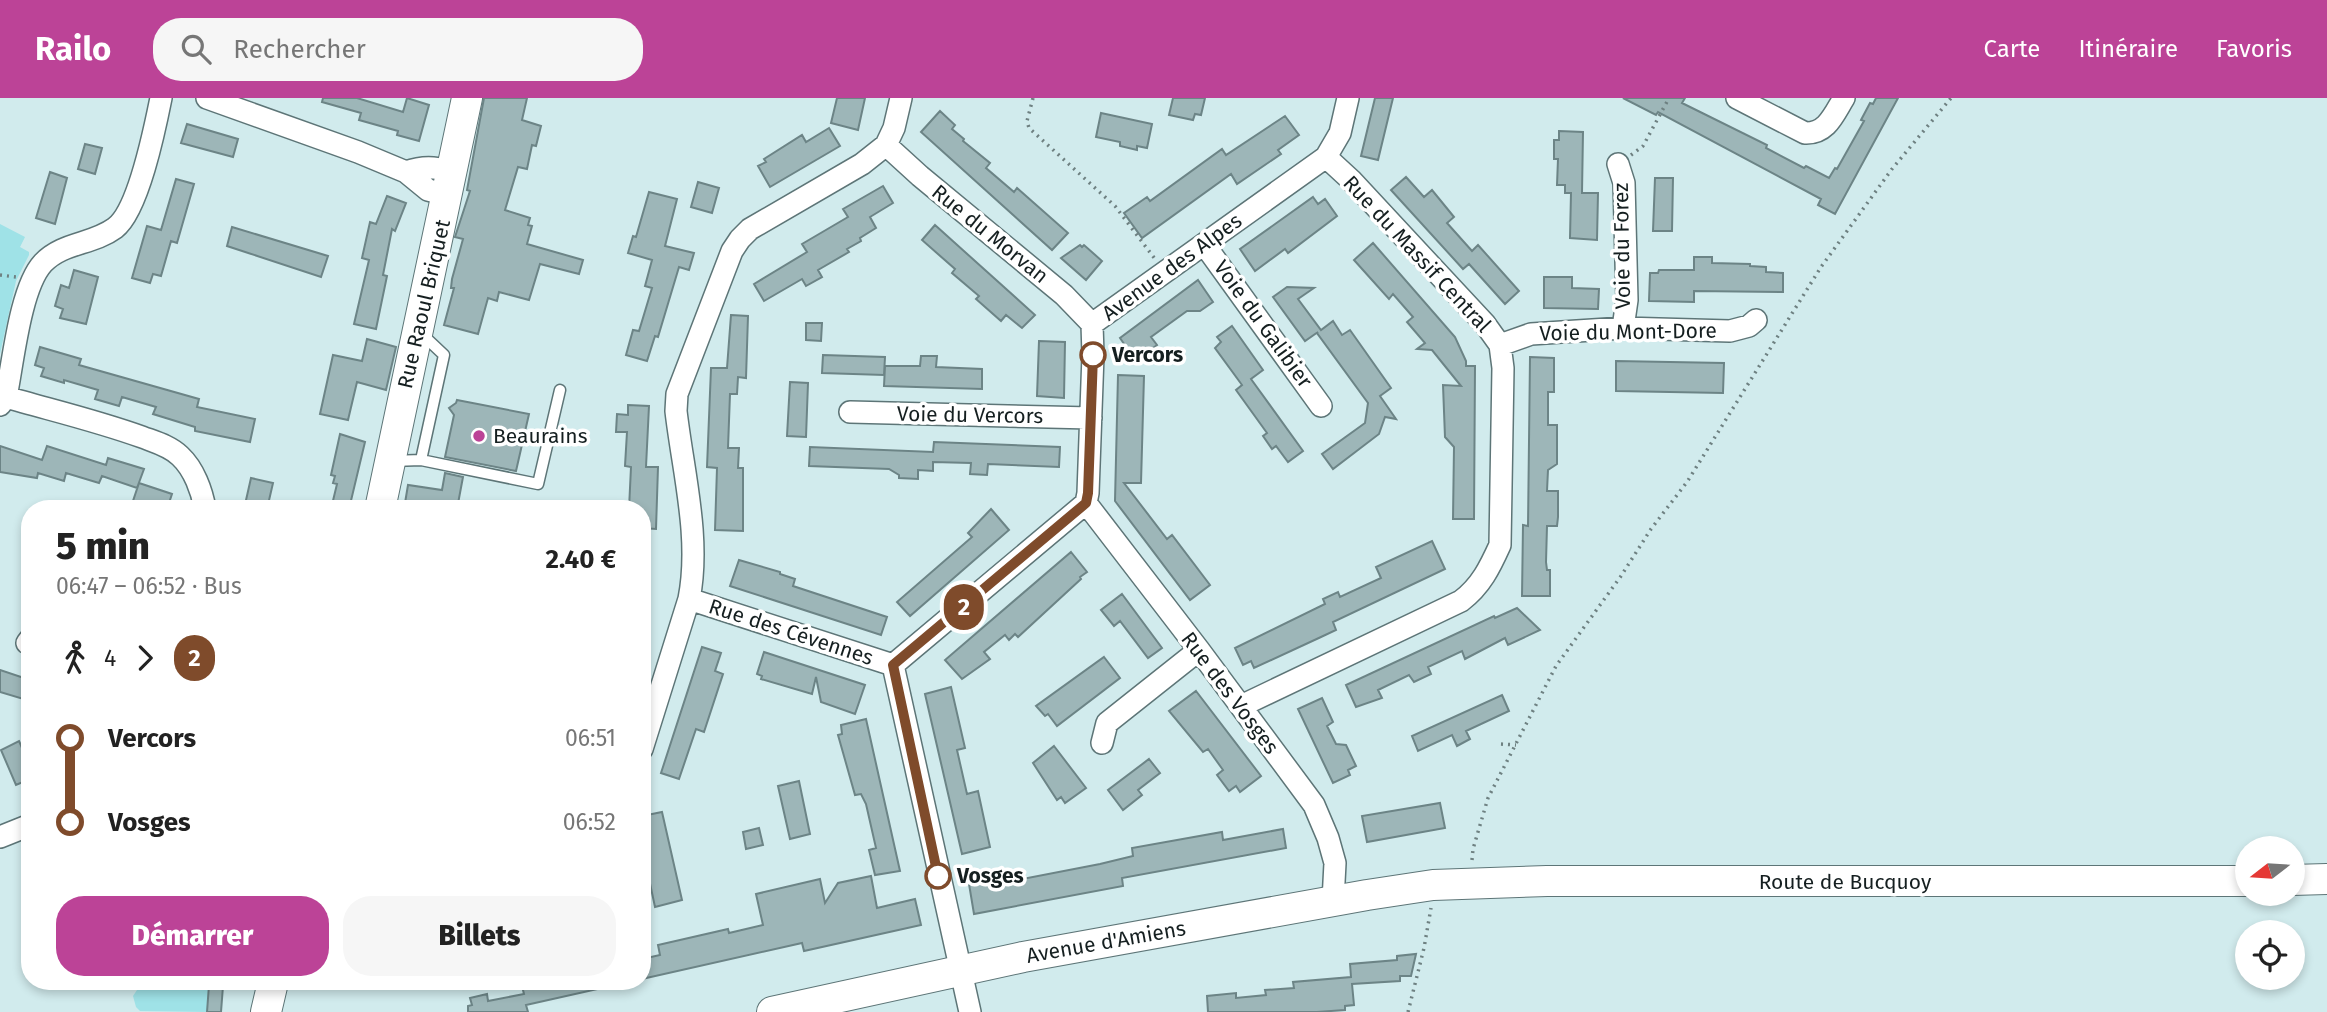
<!DOCTYPE html>
<html lang="fr">
<meta charset="utf-8">
<style>
:root{--surface:#fff;--page:#f6f6f6;--text:#222;--muted:#767676;--accent:#bc4397}
body{margin:0;font-family:"Fira Sans",sans-serif;background:var(--page);color:var(--text);height:100vh;display:flex;flex-direction:column;font-size:26px;white-space:nowrap}
*{box-sizing:border-box;margin:0}
p{font-size:23px;color:var(--muted)}
.icon{flex:none;width:38px;height:38px;fill:none;stroke:currentColor;stroke-width:2;stroke-linecap:round;stroke-linejoin:round}
.map{position:relative;flex:1;overflow:hidden}
.panel{position:absolute;left:21px;top:402px;width:630px;height:490px;display:flex;flex-direction:column;background:var(--surface);border-radius:28px;box-shadow:0 4px 10px #0003}
.panel>*{flex:none}
.badge{padding:0 14px;border-radius:23px;font-size:24px;line-height:46px}
.needle{width:46px;rotate:253deg}
.buttons{position:absolute;left:2235px;top:738px;display:grid;gap:14px}
.buttons a{display:grid;place-items:center;width:70px;height:70px;border-radius:50%;background:var(--surface);box-shadow:0 4px 10px #0003;font-size:35px}
.map>.badge{position:absolute;translate:-50% -50%;box-shadow:0 0 0 4px #fff}
.legs{display:flex;align-items:center;gap:10px;height:77px;padding:0 35px;font-size:23px}
.legs p{margin-inline-start:auto}
.overview{display:flex;align-items:center;justify-content:space-between;height:119px;padding:0 35px}
h1{font-size:38px;font-weight:800;line-height:52px}
.button{display:flex;gap:14px;margin-top:auto;padding:14px 35px}
.button a{flex:1;height:80px;border-radius:28px;background:var(--accent);color:#fff;font-size:28px;font-weight:800;line-height:80px;text-align:center}
.button a+a{background:var(--page);color:var(--text)}
ul{padding:0 35px;list-style:none}
li{display:flex;align-items:center;gap:24px;height:84px;font-size:26px}
li i{display:grid;place-items:center;width:10px;height:100%;margin:0 9px;background:currentColor}
li i::after{content:'';width:18px;height:18px;margin:-9px;border:5px solid;border-radius:50%;background:var(--surface)}
li p{margin-inline-start:auto}
li:first-child i{background:linear-gradient(#0000 50%,currentColor 0)}
li:last-child i{background:linear-gradient(currentColor 50%,#0000 0)}
header{display:flex;align-items:center;gap:42px;box-sizing:border-box;height:98px;padding:0 35px;background:var(--accent);color:#fff}
header strong{font-size:33px}
nav{display:flex;gap:38px;margin-inline-start:auto;font-size:24px}
.search{width:490px;height:63px;background:var(--page);display:flex;align-items:center;gap:18px;box-sizing:border-box;padding:0 24px;border-radius:28px;color:var(--muted);font-size:26px}
.map>svg:first-child{display:block}
.green{fill:#9fe2e7}
.building{fill:#9db6b8;stroke:#6c8486;stroke-width:2}
.lines{fill:none;stroke-linecap:round;stroke-linejoin:round}
.service-casing{stroke:#5d7577;stroke-width:13}
.minor-casing{stroke:#5d7577;stroke-width:24}
.secondary-casing{stroke:#5d7577;stroke-width:32}
.path{stroke:#6e8081;stroke-width:3.5;stroke-dasharray:2 5;stroke-linecap:butt}
.service{stroke:#fff;stroke-width:10}
.minor{stroke:#fff;stroke-width:21}
.secondary{stroke:#fff;stroke-width:30}
.line-1-casing{stroke:#fff;stroke-width:16}
.line-1{stroke:#7f4b2b;stroke-width:10}
.stop-1-dot{fill:#fff;stroke:#7f4b2b;stroke-width:3.5}
.poi-dot{fill:#bc4397;stroke:#fff;stroke-width:2.5}
.labels{text-anchor:middle;stroke-width:7;stroke-linejoin:round;paint-order:stroke}
.street-label{font-size:21px;fill:#151f20;stroke:#fff}
.stop-label{font-size:21px;font-weight:bold;fill:#151f20;stroke:#fff;text-anchor:start}
.poi-label{font-size:21px;fill:#151f20;stroke:#fff;text-anchor:start}
</style>
<header>
<strong>Railo</strong>
<div class="search"><svg class="icon" aria-label="search" viewBox="0 0 24 24"><circle cx="10" cy="10" r="6"/><path d="M15 15l6 6"/></svg>Rechercher</div>
<nav><a>Carte</a><a>Itinéraire</a><a>Favoris</a></nav>
</header>
<div class="map">
<svg width="2327" height="914" viewBox="0 0 2327 914">
<rect width="100%" height="100%" fill="#d1ebed"/>
<path class="green" d="M 0,126 L 25,139 L 20,149 L 29,154 L 29,157 L 16,183 L 0,256 Z
M 147,884 L 210,884 L 207,914 L 140,913 L 136,909 L 133,898 L 139,889 L 147,887 Z"/>
<path class="building" d="M 323,0 L 357,0 L 403,14 L 407,0 L 429,7 L 419,43 L 397,37 L 398,33 L 359,22 L 361,15 L 322,4 Z
M 484,0 L 527,0 L 522,22 L 541,28 L 536,48 L 532,47 L 527,71 L 518,69 L 505,112 L 530,120 L 528,127 L 532,128 L 527,146 L 583,162 L 579,176 L 540,166 L 529,202 L 499,194 L 497,203 L 488,200 L 478,236 L 444,227 L 454,190 L 451,190 L 452,181 L 463,141 L 455,139 L 470,93 L 467,92 Z
M 837,0 L 865,0 L 858,32 L 831,25 Z
M 1173,0 L 1205,0 L 1201,17 L 1195,16 L 1193,22 L 1169,17 Z
M 1375,0 L 1393,0 L 1378,62 L 1361,58 Z
M 1623,0 L 1685,0 L 1682,5 L 1767,47 L 1766,50 L 1804,70 L 1806,68 L 1829,80 L 1835,70 L 1837,71 L 1864,23 L 1861,22 L 1870,5 L 1873,6 L 1876,0 L 1898,0 L 1835,116 L 1818,107 L 1821,101 L 1658,14 L 1656,17 Z
M 940,13 L 955,27 L 952,31 L 964,41 L 963,43 L 990,65 L 986,70 L 1014,94 L 1017,90 L 1068,135 L 1052,152 L 921,34 Z
M 1101,15 L 1152,26 L 1147,50 L 1137,48 L 1137,52 L 1120,48 L 1120,44 L 1096,39 Z
M 1285,18 L 1299,37 L 1278,52 L 1281,56 L 1237,86 L 1231,76 L 1142,140 L 1124,115 L 1147,99 L 1150,103 L 1222,51 L 1226,57 Z
M 187,26 L 238,41 L 233,59 L 181,45 Z
M 829,30 L 840,48 L 770,89 L 758,68 L 766,64 L 764,61 L 802,37 L 806,44 Z
M 1559,33 L 1583,34 L 1582,95 L 1598,95 L 1597,142 L 1570,140 L 1571,95 L 1565,95 L 1565,87 L 1557,87 L 1558,61 L 1554,61 L 1554,42 L 1559,42 Z
M 85,46 L 102,50 L 95,76 L 78,71 Z
M 50,74 L 67,80 L 55,126 L 36,120 Z
M 1406,79 L 1424,99 L 1432,92 L 1454,119 L 1447,125 L 1472,153 L 1478,147 L 1519,193 L 1505,206 L 1469,166 L 1463,171 L 1391,92 Z
M 1655,80 L 1673,80 L 1672,133 L 1653,133 Z
M 176,81 L 194,86 L 177,145 L 171,143 L 161,178 L 153,176 L 150,185 L 132,180 L 147,128 L 161,132 Z
M 698,84 L 719,90 L 712,115 L 691,109 Z
M 883,88 L 893,105 L 870,119 L 876,130 L 860,140 L 861,143 L 847,151 L 849,154 L 818,172 L 822,179 L 806,188 L 802,181 L 764,203 L 754,186 L 807,154 L 802,146 L 848,119 L 843,111 Z
M 649,94 L 677,101 L 665,148 L 694,155 L 689,172 L 679,169 L 658,239 L 655,238 L 647,263 L 626,257 L 633,232 L 639,233 L 652,190 L 645,188 L 652,162 L 628,155 L 633,138 L 636,139 Z
M 387,98 L 406,105 L 395,133 L 392,131 L 383,177 L 387,178 L 376,231 L 354,226 L 369,162 L 362,160 L 370,124 L 376,126 Z
M 1313,99 L 1318,106 L 1325,101 L 1337,118 L 1288,155 L 1285,151 L 1255,173 L 1240,151 Z
M 935,127 L 1035,217 L 1022,230 L 1006,217 L 1001,223 L 976,201 L 979,198 L 952,175 L 955,171 L 922,142 Z
M 232,129 L 328,158 L 321,179 L 227,148 Z
M 1373,145 L 1455,239 L 1466,263 L 1466,268 L 1475,268 L 1474,421 L 1453,421 L 1454,349 L 1445,339 L 1443,287 L 1461,288 L 1432,252 L 1417,251 L 1425,245 L 1407,224 L 1413,219 L 1393,196 L 1389,201 L 1354,162 Z
M 1080,147 L 1082,149 L 1084,147 L 1102,163 L 1086,182 L 1061,160 Z
M 1694,159 L 1712,159 L 1712,165 L 1750,166 L 1750,168 L 1766,169 L 1766,174 L 1783,175 L 1783,194 L 1694,193 L 1694,204 L 1649,203 L 1650,175 L 1658,175 L 1659,172 L 1694,172 Z
M 74,172 L 98,179 L 86,226 L 60,220 L 63,211 L 55,208 L 61,187 L 69,190 Z
M 1544,179 L 1572,179 L 1572,190 L 1599,191 L 1598,211 L 1544,210 Z
M 1198,182 L 1213,204 L 1200,213 L 1187,213 L 1151,239 L 1157,247 L 1136,263 L 1120,240 Z
M 1287,189 L 1314,190 L 1298,201 L 1321,232 L 1333,223 L 1342,237 L 1350,232 L 1391,290 L 1380,298 L 1396,321 L 1385,319 L 1379,336 L 1333,371 L 1322,356 L 1365,325 L 1368,305 L 1317,235 L 1318,234 L 1305,243 L 1273,199 Z
M 731,217 L 748,218 L 746,280 L 738,279 L 737,296 L 730,296 L 728,350 L 739,350 L 738,370 L 743,370 L 743,433 L 715,432 L 717,370 L 707,369 L 711,270 L 727,270 Z
M 806,225 L 822,225 L 821,243 L 806,242 Z
M 1232,228 L 1263,272 L 1251,281 L 1303,353 L 1288,364 L 1276,348 L 1272,351 L 1263,338 L 1267,335 L 1236,292 L 1242,287 L 1215,250 L 1221,244 L 1217,239 Z
M 367,241 L 396,249 L 386,292 L 357,284 L 348,322 L 320,316 L 333,257 L 362,263 Z
M 1039,243 L 1065,244 L 1064,300 L 1037,298 Z
M 40,249 L 81,261 L 79,267 L 199,301 L 197,309 L 255,321 L 250,344 L 195,333 L 195,329 L 153,316 L 156,309 L 122,299 L 119,308 L 95,301 L 98,292 L 64,282 L 64,285 L 41,278 L 44,270 L 35,267 Z
M 823,257 L 885,259 L 884,277 L 822,275 Z
M 921,258 L 937,258 L 936,269 L 982,271 L 982,291 L 884,288 L 885,268 L 920,268 Z
M 1530,259 L 1554,260 L 1554,294 L 1548,294 L 1548,327 L 1557,327 L 1557,366 L 1548,372 L 1547,393 L 1558,393 L 1558,419 L 1557,428 L 1547,428 L 1546,464 L 1547,472 L 1550,472 L 1550,498 L 1522,498 L 1523,427 L 1528,428 Z
M 1616,263 L 1724,265 L 1723,295 L 1616,293 Z
M 1118,277 L 1144,278 L 1141,385 L 1124,385 L 1167,441 L 1172,437 L 1210,487 L 1190,502 L 1115,403 Z
M 790,284 L 808,285 L 806,339 L 787,338 Z
M 457,302 L 529,316 L 516,373 L 445,359 L 454,317 L 449,310 L 456,305 Z
M 628,307 L 649,308 L 646,369 L 658,369 L 656,431 L 642,430 L 642,411 L 629,411 L 631,369 L 625,368 L 627,334 L 616,334 L 617,316 L 628,317 Z
M 340,336 L 365,344 L 349,411 L 331,411 L 337,386 L 333,385 L 335,378 L 331,377 Z
M 934,344 L 1060,349 L 1059,369 L 988,366 L 987,377 L 970,376 L 971,365 L 933,364 L 933,373 L 918,372 L 918,381 L 899,380 L 899,377 L 889,371 L 809,368 L 810,349 L 933,354 Z
M 0,348 L 42,362 L 47,348 L 106,367 L 108,360 L 144,371 L 137,390 L 102,378 L 99,385 L 66,375 L 64,383 L 38,375 L 37,380 L 0,374 Z
M 445,375 L 463,379 L 457,411 L 404,411 L 408,387 L 442,392 Z
M 251,380 L 273,385 L 267,411 L 244,411 Z
M 139,385 L 172,396 L 167,411 L 155,411 L 133,403 Z
M 991,411 L 1009,432 L 910,518 L 897,504 L 972,439 L 968,435 Z
M 1432,443 L 1445,471 L 1333,524 L 1336,532 L 1321,539 L 1254,570 L 1251,563 L 1243,567 L 1235,550 L 1325,506 L 1323,501 L 1338,494 L 1340,499 L 1381,480 L 1376,469 Z
M 1071,454 L 1087,474 L 1080,479 L 1081,481 L 1018,539 L 1015,536 L 1009,542 L 1005,537 L 995,545 L 984,554 L 990,561 L 962,581 L 945,562 Z
M 739,462 L 780,474 L 780,476 L 795,481 L 793,488 L 887,519 L 881,537 L 730,488 Z
M 1122,496 L 1162,550 L 1148,560 L 1120,523 L 1114,528 L 1101,512 Z
M 1517,510 L 1540,532 L 1508,547 L 1505,540 L 1465,561 L 1462,553 L 1428,569 L 1431,576 L 1414,584 L 1409,577 L 1378,592 L 1382,600 L 1356,609 L 1346,587 L 1494,518 L 1495,520 Z
M 702,549 L 721,555 L 715,573 L 723,576 L 704,634 L 696,631 L 679,681 L 661,675 Z
M 764,554 L 865,587 L 855,616 L 821,604 L 816,579 L 812,596 L 761,581 L 762,578 L 757,576 Z
M 1104,559 L 1120,580 L 1057,628 L 1048,616 L 1045,618 L 1036,608 Z
M 0,572 L 30,582 L 30,603 L 0,594 Z
M 951,589 L 965,650 L 957,652 L 967,696 L 978,693 L 990,749 L 962,756 L 925,596 Z
M 1196,593 L 1261,678 L 1240,694 L 1236,688 L 1229,693 L 1217,677 L 1223,672 L 1208,651 L 1203,654 L 1169,613 Z
M 1502,597 L 1509,613 L 1466,633 L 1470,641 L 1457,648 L 1452,637 L 1418,653 L 1412,638 Z
M 1322,600 L 1333,624 L 1327,628 L 1336,646 L 1346,647 L 1356,668 L 1348,672 L 1350,677 L 1333,685 L 1298,611 Z
M 866,621 L 900,773 L 875,777 L 869,752 L 876,750 L 866,706 L 861,696 L 855,697 L 838,637 L 842,636 L 841,627 Z
M 19,643 L 30,668 L 30,681 L 16,687 L 1,652 Z
M 1054,648 L 1086,690 L 1065,705 L 1061,699 L 1057,702 L 1033,665 Z
M 1149,661 L 1160,675 L 1138,692 L 1142,697 L 1123,712 L 1108,692 Z
M 799,683 L 810,736 L 790,741 L 778,688 Z
M 1440,705 L 1445,730 L 1367,744 L 1362,718 Z
M 662,714 L 682,802 L 655,809 L 642,748 L 642,718 Z
M 759,730 L 763,747 L 746,751 L 743,734 Z
M 1283,731 L 1286,750 L 1122,780 L 1123,788 L 974,816 L 969,786 L 995,781 L 996,786 L 1100,766 L 1133,758 L 1132,750 L 1222,734 L 1223,742 Z
M 871,778 L 877,810 L 915,801 L 921,827 L 804,853 L 802,845 L 642,881 L 642,861 L 660,857 L 658,847 L 728,831 L 729,835 L 763,827 L 756,796 L 820,781 L 825,805 L 838,785 Z
M 1416,856 L 1411,878 L 1400,878 L 1400,883 L 1352,886 L 1354,907 L 1345,908 L 1345,912 L 1317,914 L 1208,914 L 1207,898 L 1236,895 L 1236,900 L 1266,897 L 1265,892 L 1294,890 L 1293,884 L 1351,879 L 1350,866 L 1397,862 L 1397,858 Z
M 521,884 L 601,884 L 602,890 L 526,907 L 528,914 L 468,914 L 468,908 L 472,907 L 470,900 L 487,896 L 488,903 L 524,896 Z
M 209,887 L 223,888 L 221,914 L 207,914 Z"/>
<g class="lines">
<g class="service-casing">
<path id="service" d="M 421,362 L 538,386 L 560,292
M 392,363 L 421,362 L 444,257 L 426,240 L 419,237"/>
</g>
<g class="minor-casing">
<path id="minor" d="M 207,0 L 358,54 L 406,74 L 428,92 L 448,97
M 1737,0 L 1805,35 C 1827,36 1834,16 1844,0
M 886,47 L 920,78 L 1064,197 L 1092,226
M 1618,66 L 1624,85 L 1627,202 L 1623,230
M 406,74 C 423,68 434,69 452,73
M 1204,146 L 1321,308
M 1092,226 L 1326,59 L 1340,35 L 1348,0
M 1500,247 L 1531,236 L 1623,230 L 1730,233 L 1749,228 L 1756,222
M 6,299 C 51,312 98,323 142,339 C 155,344 170,348 180,358 C 194,371 202,393 205,411
M 0,307 L 6,299 C 13,265 20,190 43,165 C 63,144 92,147 115,130 C 138,113 155,30 161,0
M 850,314 L 1091,320
M 1086,405 L 1199,552 L 1314,707 L 1328,740 L 1335,765 L 1333,803
M 689,501 L 893,567
M 27,545 L 30,541
M 893,567 L 1086,405 L 1088,395 L 1093,257 L 1092,226
M 893,567 L 970,914
M 1241,608 L 1461,503 C 1481,488 1490,469 1500,447 L 1503,270 L 1500,247 L 1485,226 L 1351,82 L 1326,59
M 1102,645 L 1107,625 L 1199,552
M 642,651 L 689,501 C 701,440 683,374 676,313 L 677,296 L 732,153 L 740,141 L 750,131 L 862,66 L 886,47 L 894,30 L 901,0
M 0,739 L 30,727"/>
</g>
<g class="secondary-casing">
<path id="secondary" d="M 380,411 L 467,0
M 2292,782 L 2327,781
M 266,914 L 273,884
M 772,914 L 1023,859 L 1367,797 L 1433,787 L 1547,783 L 2247,783"/>
</g>
<path class="path" d="M 1033,0 L 1027,23 L 1029,30 L 1115,108 L 1155,161
M 1631,57 L 1643,48 L 1669,0
M 0,177 L 16,179
M 1501,646 L 1516,647
M 1472,762 L 1473,751 L 1488,700 L 1556,568 L 1621,478 L 1651,431 L 1687,384 L 1821,169 L 1892,71 L 1951,0
M 1408,914 L 1424,850 L 1431,810"/>
<use href="#service" class="service"/>
<use href="#minor" class="minor"/>
<use href="#secondary" class="secondary"/>
</g>
<g class="lines">
<g class="line-1-casing">
<path id="line-1" d="M 938,778 L 893,567 L 1086,405 L 1088,395 L 1093,257"/>
</g>
<use href="#line-1" class="line-1"/>
</g>
<g class="stop-1-dot">
<circle cx="1093" cy="257" r="12"/>
<circle cx="938" cy="778" r="12"/>
</g>
<circle class="poi-dot" cx="479" cy="338" r="7"/>
<g class="labels">
<g class="street-label">
<text transform="translate(990 136) rotate(39)" y="7">Rue du Morvan</text>
<text transform="translate(1622 148) rotate(-91)" y="7">Voie du Forez</text>
<text transform="translate(1417 156) rotate(47)" y="7">Rue du Massif Central</text>
<text transform="translate(1172 169) rotate(-36)" y="7">Avenue des Alpes</text>
<text transform="translate(424 206) rotate(-77)" y="7">Rue Raoul Briquet</text>
<text transform="translate(1263 226) rotate(54)" y="7">Voie du Galibier</text>
<text transform="translate(1628 234) rotate(-1)" y="7">Voie du Mont-Dore</text>
<text transform="translate(970 317) rotate(1)" y="7">Voie du Vercors</text>
<text transform="translate(791 534) rotate(18)" y="7">Rue des Cévennes</text>
<text transform="translate(1230 595) rotate(53)" y="7">Rue des Vosges</text>
<text x="1845" y="791">Route de Bucquoy</text>
<text transform="translate(1106 844) rotate(-10)" y="7">Avenue d'Amiens</text>
</g>
<g class="stop-label">
<text x="1112" y="264">Vercors</text>
<text x="957" y="785">Vosges</text>
</g>
<g class="poi-label">
<text x="493" y="345">Beaurains</text>
</g>
</g>
</svg>
<div class="buttons">
<a><svg class="needle" viewBox="-14 -14 28 28"><path d="M0-13l5 13h-10z" fill="#e53935"/><path d="M0 13l5-13h-10z" fill="#767676"/></svg></a>
<a><svg class="icon" aria-label="locate" viewBox="0 0 24 24"><circle cx="12" cy="12" r="6"/><path d="M12 2v4M12 18v4M2 12h4M18 12h4"/></svg></a>
</div>
<b class="badge" style="left:964px;top:509px;background:#7f4b2b;color:#fff">2</b>
<section class="panel">
<div class="overview"><div><h1>5 min</h1><p>06:47 – 06:52 · Bus</p></div><b>2.40 €</b></div>
<div class="legs"><svg class="icon" aria-label="walk" viewBox="0 0 24 24"><circle cx="13" cy="4" r="2"/><path d="M13 8l-2 6 4 7M11 14l-3 7M7 12l3-4h3l4 4"/></svg>4<svg class="icon" aria-label="forward" viewBox="0 0 24 24"><path d="M9 5l7 7-7 7"/></svg><b class="badge" style="background:#7f4b2b;color:#fff">2</b></div>
<ul>
<li><i style="color:#7f4b2b"></i><b>Vercors</b><p>06:51</p></li>
<li><i style="color:#7f4b2b"></i><b>Vosges</b><p>06:52</p></li>
</ul>
<div class="button"><a>Démarrer</a><a>Billets</a></div>
</section>
</div>
